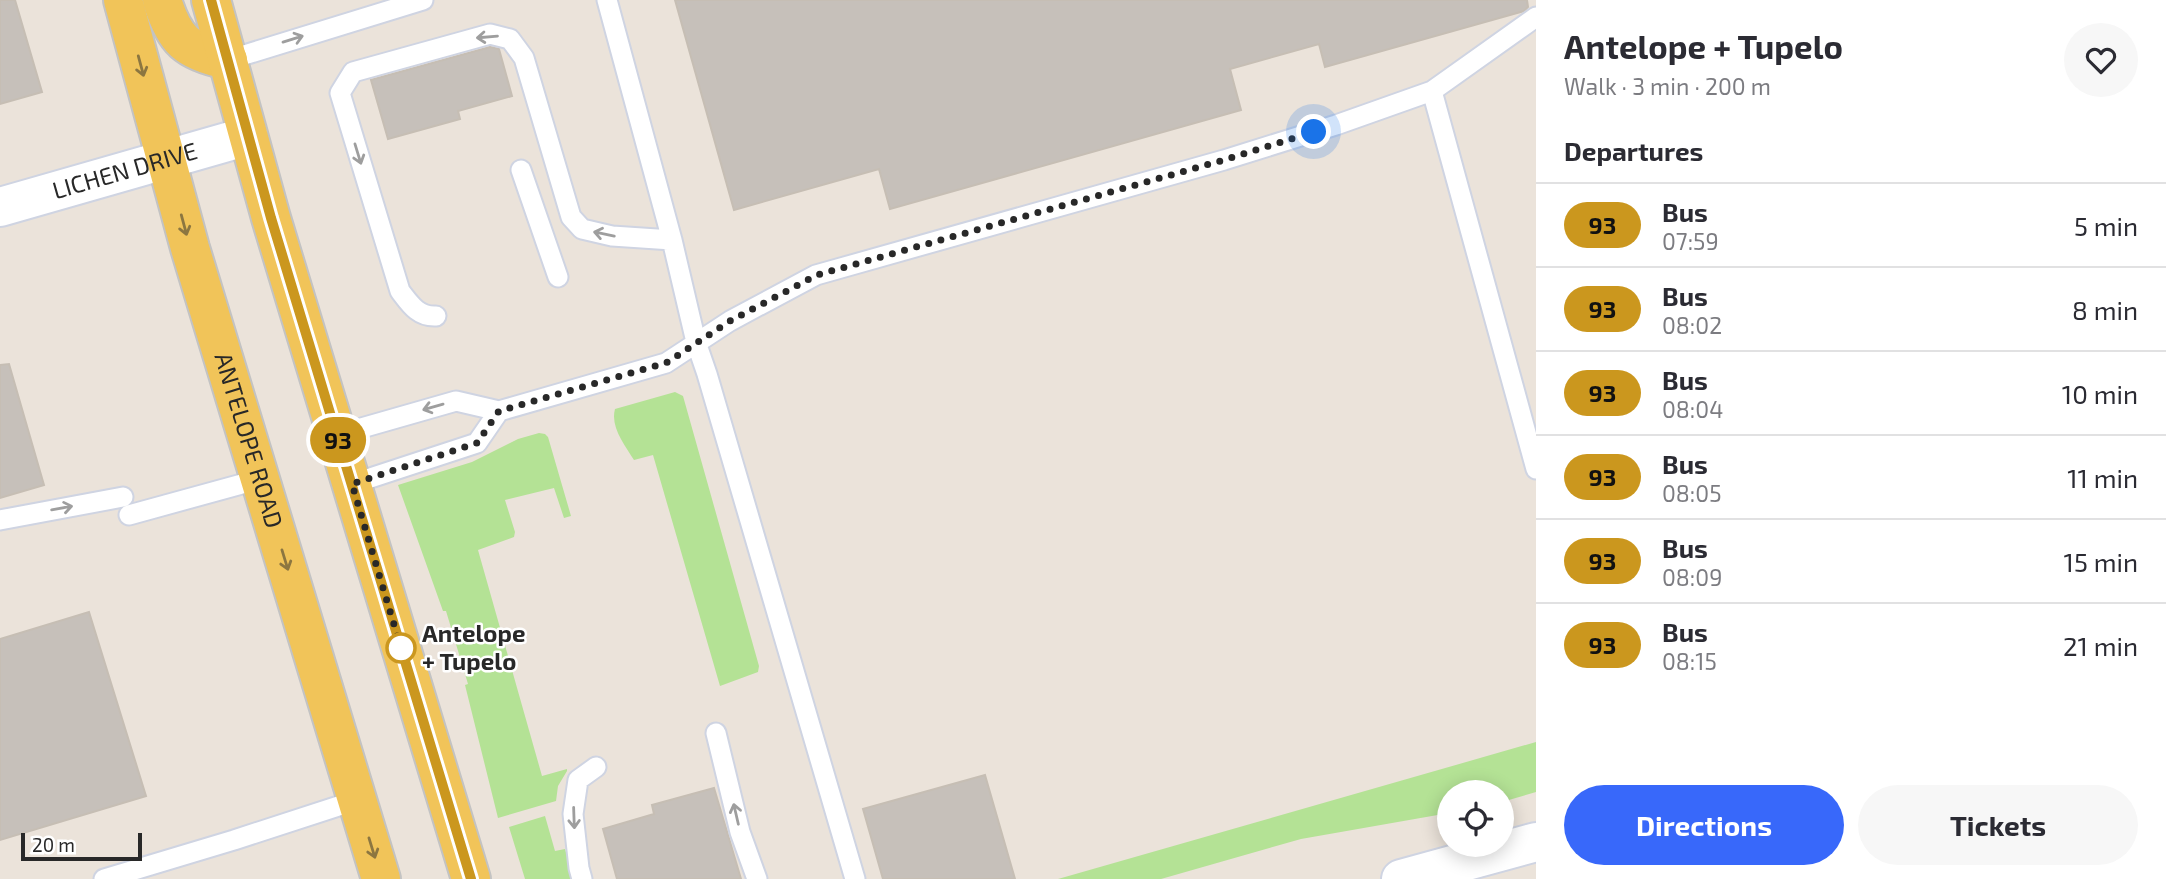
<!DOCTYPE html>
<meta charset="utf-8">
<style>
:root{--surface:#fff;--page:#f7f7f7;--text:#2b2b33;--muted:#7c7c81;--line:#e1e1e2;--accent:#3868fa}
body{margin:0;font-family:"Exo 2",sans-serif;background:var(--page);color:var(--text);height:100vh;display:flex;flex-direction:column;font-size:26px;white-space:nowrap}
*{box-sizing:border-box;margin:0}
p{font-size:23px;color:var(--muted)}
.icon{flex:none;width:38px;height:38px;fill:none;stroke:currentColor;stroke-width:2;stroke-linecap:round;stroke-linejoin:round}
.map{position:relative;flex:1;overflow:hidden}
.side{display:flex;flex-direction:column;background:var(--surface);width:630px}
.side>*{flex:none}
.badge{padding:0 14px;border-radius:23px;font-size:24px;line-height:46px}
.tools{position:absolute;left:1437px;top:780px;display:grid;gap:14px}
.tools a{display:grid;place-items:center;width:77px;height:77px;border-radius:50%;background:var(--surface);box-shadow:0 4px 18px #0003;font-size:35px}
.scale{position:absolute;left:21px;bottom:18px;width:121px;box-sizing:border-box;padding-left:7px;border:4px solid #282828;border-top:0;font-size:19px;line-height:24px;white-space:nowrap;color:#282828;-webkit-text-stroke:5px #fff;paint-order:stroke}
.you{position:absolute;width:35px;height:35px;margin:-18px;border:5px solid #fff;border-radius:50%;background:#1a73e8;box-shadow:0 0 0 10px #1a73e833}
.map>.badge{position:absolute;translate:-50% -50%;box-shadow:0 0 0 4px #fff}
h2{padding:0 28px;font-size:26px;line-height:63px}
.round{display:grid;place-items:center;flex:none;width:74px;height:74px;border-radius:37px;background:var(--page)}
.head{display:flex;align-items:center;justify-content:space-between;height:119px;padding:0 28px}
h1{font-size:33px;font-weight:700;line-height:52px}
.button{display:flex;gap:14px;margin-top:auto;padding:14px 28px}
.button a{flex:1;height:80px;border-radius:42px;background:var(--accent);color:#fff;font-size:28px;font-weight:700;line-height:80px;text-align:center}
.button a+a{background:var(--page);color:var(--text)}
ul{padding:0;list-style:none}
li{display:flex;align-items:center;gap:21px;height:84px;padding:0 28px;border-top:2px solid var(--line)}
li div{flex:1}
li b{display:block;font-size:26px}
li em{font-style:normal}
li .badge{min-width:77px;font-weight:700;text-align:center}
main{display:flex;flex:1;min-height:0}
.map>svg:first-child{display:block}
.green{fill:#b4e295}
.building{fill:#c6c0ba;stroke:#c6beb4;stroke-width:2}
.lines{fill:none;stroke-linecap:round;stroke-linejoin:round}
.lane-casing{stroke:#cfd4e2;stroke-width:23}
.secondary-casing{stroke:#cfd4e2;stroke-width:42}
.primary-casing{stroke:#c3c3c3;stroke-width:42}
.lane{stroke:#fff;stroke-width:19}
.secondary{stroke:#fff;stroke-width:38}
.primary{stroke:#f1c459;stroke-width:38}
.oneway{stroke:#9e9e9e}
.oneway2{stroke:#8c7640}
.line-casing{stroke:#fff;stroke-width:16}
.line{stroke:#cb971e;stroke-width:10}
.walk{stroke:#282828;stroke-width:7;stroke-dasharray:0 12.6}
.stop-dot{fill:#fff;stroke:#cb971e;stroke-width:3.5}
.labels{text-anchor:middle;stroke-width:5;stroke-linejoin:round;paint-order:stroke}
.street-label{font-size:24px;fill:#282828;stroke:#fff}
.stop-label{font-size:24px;font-weight:bold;fill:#282828;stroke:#fff;text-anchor:start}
</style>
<main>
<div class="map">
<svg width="1536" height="879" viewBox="0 0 1536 879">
<rect width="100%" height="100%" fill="#ebe3da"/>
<path class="green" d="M 675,392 L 683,396 L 759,666 L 758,672 L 720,686 L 653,455 L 634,460 C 625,445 610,427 615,409 Z
M 539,433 L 545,434 L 548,437 L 571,516 L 564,518 L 554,488 L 505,500 L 515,532 L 514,537 L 478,550 L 542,776 L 567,769 L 567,771 L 558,786 L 556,801 L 498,818 L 465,685 L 468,684 L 446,611 L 443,611 L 398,485 L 472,462 L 518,439 Z
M 1536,742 L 1536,792 L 1502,802 L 1502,793 L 1449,793 L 1449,813 L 1301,839 L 1161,879 L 1058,879 Z
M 545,816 L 555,851 L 565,849 L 574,879 L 525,879 L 509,827 Z"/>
<path class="building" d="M 0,0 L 15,0 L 42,92 L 0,104 Z
M 675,0 L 1527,0 L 1528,7 L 1524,11 L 1325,67 L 1319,44 L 1230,69 L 1241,110 L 890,209 L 879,169 L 734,210 Z
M 490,47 L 499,49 L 512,96 L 458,111 L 460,119 L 388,139 L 371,80 Z
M 9,364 L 44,485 L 0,498 L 0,365 Z
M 89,612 L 146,796 L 0,840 L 0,639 Z
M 985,775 L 1015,879 L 883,879 L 863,809 Z
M 714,788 L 741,879 L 617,879 L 603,829 L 654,814 L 652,805 Z"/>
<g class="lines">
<g class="lane-casing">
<path id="lane" d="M 607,0 L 672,240 L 696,342 L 707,374 L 855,879
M 228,60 L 423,0
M 1432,91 L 1536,469
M 521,170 L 558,277
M 436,316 C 418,317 410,304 400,291 L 340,93 L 353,72 L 490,34 L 510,39 L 524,58 L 571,217 L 582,229 L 612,236 L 672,240
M 337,435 L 456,401 L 499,411 L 666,363 L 730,321 L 816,275 L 1224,160 L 1336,125 L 1432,91 L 1536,17
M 352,484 L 477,443 L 499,411
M 129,515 L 260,479
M 0,520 L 123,497
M 716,733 L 740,832 L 757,879
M 104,879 L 234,840 L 357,800
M 582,879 L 579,868 L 573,814 L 578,780 L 596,767"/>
</g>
<g class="secondary-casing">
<g id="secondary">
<path id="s1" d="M 0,207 L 248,136"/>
<path d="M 1401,879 L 1536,842"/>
</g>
</g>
<g class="primary-casing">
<g id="primary">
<path id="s2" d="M 123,0 L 190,248 L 381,879"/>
<path d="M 162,0 C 174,40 187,52 228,60"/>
<path d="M 211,0 L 271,218 L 471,879"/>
</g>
</g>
<use href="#lane" class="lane"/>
<use href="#secondary" class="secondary"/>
<use href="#primary" class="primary"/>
</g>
<defs><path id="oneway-shaft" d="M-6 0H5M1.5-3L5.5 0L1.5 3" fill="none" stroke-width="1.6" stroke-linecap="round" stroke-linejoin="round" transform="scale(1.75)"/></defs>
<g class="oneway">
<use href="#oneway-shaft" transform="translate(487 37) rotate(175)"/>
<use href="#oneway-shaft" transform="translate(293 39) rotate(-17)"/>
<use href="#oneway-shaft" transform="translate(358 154) rotate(73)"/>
<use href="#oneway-shaft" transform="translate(604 234) rotate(-168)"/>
<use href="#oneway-shaft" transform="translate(433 407) rotate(164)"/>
<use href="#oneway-shaft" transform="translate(62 508) rotate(-10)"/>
<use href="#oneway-shaft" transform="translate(736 814) rotate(-103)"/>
<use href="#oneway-shaft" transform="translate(574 818) rotate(88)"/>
</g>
<g class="oneway2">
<use href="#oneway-shaft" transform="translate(141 66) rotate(75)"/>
<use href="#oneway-shaft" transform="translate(184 225) rotate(75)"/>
<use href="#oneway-shaft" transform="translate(285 560) rotate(73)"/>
<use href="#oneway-shaft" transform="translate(372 848) rotate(73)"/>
</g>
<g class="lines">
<g class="line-casing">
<path id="line" d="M 211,0 L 271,218 L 471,879"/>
</g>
<use href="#line" class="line"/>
<path class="walk" d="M 401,648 L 352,484 L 477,443 L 499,411 L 666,363 L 730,321 L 817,275 L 1224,160 L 1314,132"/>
</g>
<circle class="stop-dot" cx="401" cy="648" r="14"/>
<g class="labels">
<g class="street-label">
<text dy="8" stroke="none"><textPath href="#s1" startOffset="130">LICHEN DRIVE</textPath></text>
<text dy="8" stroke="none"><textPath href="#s2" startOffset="458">ANTELOPE ROAD</textPath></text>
</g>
<g class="stop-label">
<text x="422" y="642">Antelope<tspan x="422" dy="28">+ Tupelo</tspan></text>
</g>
</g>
</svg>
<div class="tools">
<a><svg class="icon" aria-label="locate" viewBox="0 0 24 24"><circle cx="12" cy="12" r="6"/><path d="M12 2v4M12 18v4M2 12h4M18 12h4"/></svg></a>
</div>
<div class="scale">20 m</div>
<div class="you" style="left:1314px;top:132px"></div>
<b class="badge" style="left:338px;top:440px;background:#cb971e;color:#111">93</b>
</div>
<section class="side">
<div class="head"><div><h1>Antelope + Tupelo</h1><p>Walk · 3 min · 200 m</p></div><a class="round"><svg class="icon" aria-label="heart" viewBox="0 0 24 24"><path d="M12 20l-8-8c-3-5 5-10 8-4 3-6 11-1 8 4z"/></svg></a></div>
<h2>Departures</h2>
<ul>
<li><span class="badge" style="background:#cb971e;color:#111">93</span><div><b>Bus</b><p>07:59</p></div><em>5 min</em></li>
<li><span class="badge" style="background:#cb971e;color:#111">93</span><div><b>Bus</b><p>08:02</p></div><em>8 min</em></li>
<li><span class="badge" style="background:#cb971e;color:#111">93</span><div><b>Bus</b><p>08:04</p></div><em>10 min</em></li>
<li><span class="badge" style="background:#cb971e;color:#111">93</span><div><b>Bus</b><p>08:05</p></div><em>11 min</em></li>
<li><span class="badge" style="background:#cb971e;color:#111">93</span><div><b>Bus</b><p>08:09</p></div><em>15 min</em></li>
<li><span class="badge" style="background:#cb971e;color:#111">93</span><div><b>Bus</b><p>08:15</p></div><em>21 min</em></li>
</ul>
<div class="button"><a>Directions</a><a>Tickets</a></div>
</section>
</main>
